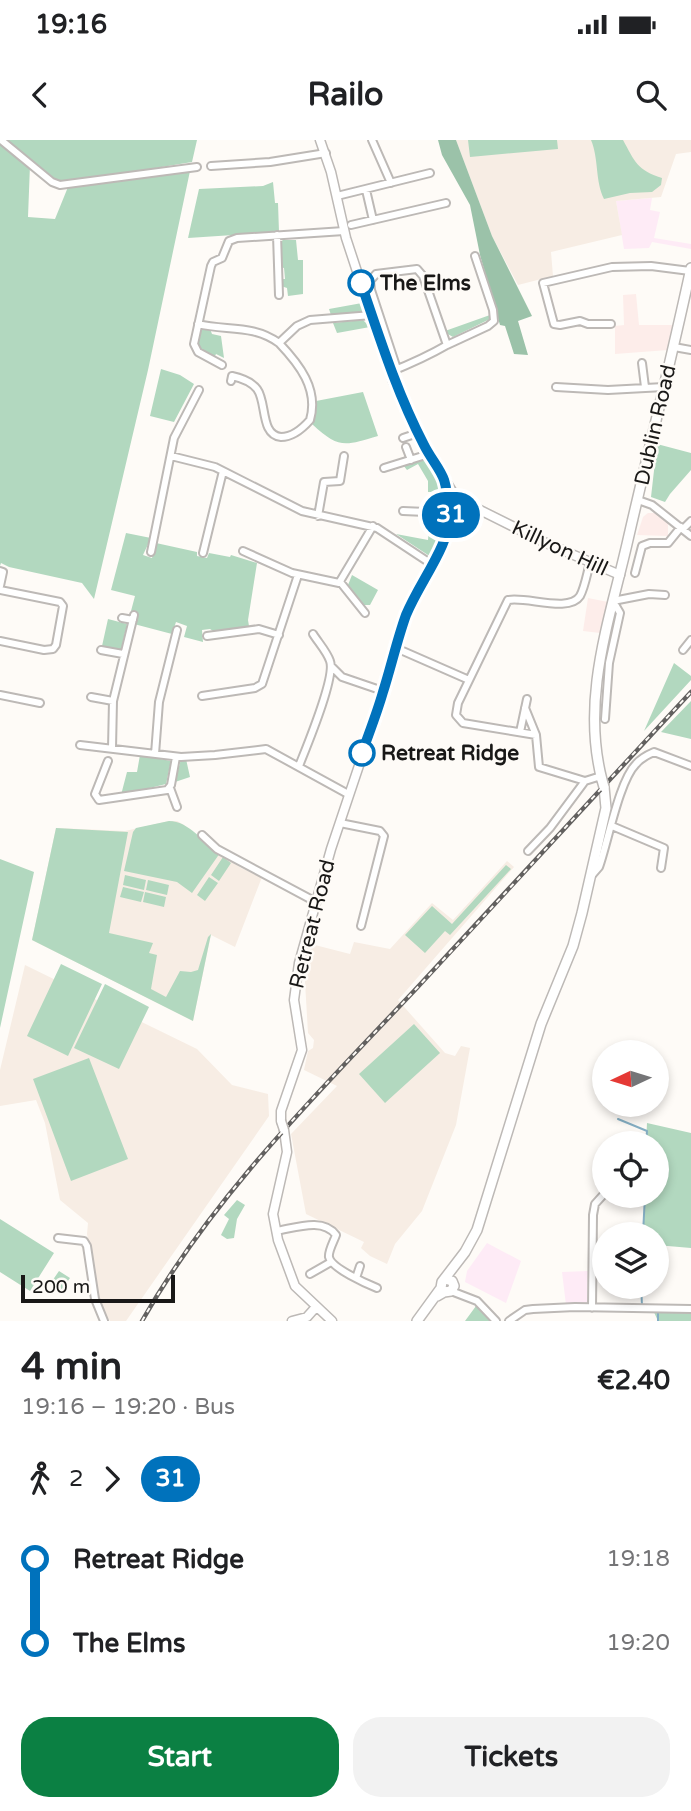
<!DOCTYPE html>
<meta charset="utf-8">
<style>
:root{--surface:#fff;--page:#f2f2f2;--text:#202124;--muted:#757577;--accent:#0b8043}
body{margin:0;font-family:"Varela Round",sans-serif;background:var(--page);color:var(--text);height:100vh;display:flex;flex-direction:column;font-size:26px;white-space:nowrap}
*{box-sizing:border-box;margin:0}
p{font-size:23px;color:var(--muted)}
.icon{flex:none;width:38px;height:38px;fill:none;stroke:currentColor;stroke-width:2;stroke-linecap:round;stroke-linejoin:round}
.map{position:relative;height:1181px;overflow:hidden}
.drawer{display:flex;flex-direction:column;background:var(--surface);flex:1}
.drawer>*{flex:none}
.badge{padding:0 14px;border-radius:23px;font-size:24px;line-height:46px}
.needle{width:46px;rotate:266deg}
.tools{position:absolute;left:592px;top:900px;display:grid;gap:14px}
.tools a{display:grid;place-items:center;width:77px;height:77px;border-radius:50%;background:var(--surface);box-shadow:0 4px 10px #0003;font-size:35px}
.scale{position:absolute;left:21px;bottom:18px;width:154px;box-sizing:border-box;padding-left:7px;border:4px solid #191817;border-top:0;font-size:19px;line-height:24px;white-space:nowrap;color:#191817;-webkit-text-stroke:5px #fefbf7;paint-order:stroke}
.map>.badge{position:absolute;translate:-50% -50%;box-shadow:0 0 0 4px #fff}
.legs{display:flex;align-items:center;gap:10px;height:77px;padding:0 21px;font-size:23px}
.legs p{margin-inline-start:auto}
.head{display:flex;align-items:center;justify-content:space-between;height:119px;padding:0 21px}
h1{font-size:38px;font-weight:800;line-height:52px}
.cta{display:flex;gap:14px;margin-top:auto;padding:14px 21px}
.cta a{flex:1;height:80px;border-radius:28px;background:var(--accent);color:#fff;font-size:28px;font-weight:800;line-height:80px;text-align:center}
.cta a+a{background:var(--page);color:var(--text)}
ul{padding:0 21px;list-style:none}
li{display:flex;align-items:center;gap:24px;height:84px;font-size:26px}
li i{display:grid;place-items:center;width:10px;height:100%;margin:0 9px;background:currentColor}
li i::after{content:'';width:18px;height:18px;margin:-9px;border:5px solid;border-radius:50%;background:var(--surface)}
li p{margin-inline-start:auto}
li:first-child i{background:linear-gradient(#0000 50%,currentColor 0)}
li:last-child i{background:linear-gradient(currentColor 50%,#0000 0)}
.status{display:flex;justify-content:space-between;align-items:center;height:49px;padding:0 35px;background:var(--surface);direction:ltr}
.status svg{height:19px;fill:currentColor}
header{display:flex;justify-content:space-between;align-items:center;height:91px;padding:0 21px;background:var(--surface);font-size:32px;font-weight:800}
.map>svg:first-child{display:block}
.commercial{fill:#fdedea}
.industrial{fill:#feebf6}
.built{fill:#f7ede4}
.green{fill:#b2d8bf}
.forest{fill:#9bc2a9}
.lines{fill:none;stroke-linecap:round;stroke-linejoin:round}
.stream{stroke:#85afc4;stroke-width:2}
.minor-casing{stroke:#bdb9b6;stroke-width:10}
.tertiary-casing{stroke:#bdb9b6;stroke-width:11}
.secondary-casing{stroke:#bdb9b6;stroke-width:12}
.minor{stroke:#fff;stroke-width:6}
.tertiary{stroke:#fff;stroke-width:8}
.secondary{stroke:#fff;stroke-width:9}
.rail-casing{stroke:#62605f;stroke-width:4.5}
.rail{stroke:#fefbf7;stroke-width:2;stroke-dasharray:5;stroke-linecap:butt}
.tertiary-bridge-casing{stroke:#bdb9b6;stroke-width:11;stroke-linecap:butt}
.secondary-bridge-casing{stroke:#bdb9b6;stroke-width:12;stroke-linecap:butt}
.tertiary-bridge{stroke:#fff;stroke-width:8}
.secondary-bridge{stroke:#fff;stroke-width:9}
.line-1-casing{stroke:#fff;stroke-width:16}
.line-1{stroke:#0072bc;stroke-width:10}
.stop-1-dot{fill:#fff;stroke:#0072bc;stroke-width:3.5}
.labels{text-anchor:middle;stroke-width:5;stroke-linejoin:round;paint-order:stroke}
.stop-label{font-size:21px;font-weight:bold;fill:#191817;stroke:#fefbf7;text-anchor:start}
.street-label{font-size:21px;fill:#191817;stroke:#fefbf7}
</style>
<div class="status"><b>19:16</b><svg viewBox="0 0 49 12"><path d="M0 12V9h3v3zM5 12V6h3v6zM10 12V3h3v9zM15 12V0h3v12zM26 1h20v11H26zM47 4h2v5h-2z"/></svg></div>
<header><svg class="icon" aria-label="back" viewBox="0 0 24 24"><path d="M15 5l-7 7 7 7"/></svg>Railo<svg class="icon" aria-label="search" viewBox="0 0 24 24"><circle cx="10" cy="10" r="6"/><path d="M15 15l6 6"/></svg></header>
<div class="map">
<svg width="691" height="1181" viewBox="0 0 691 1181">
<rect width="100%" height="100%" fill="#fefbf7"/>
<path class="commercial" d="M 636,154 L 639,185 L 674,185 L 668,210 L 615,214 L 615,186 L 624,185 L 623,155 Z
M 648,373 L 655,373 L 668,382 L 668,396 L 637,395 L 643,377 Z
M 588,458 L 608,462 L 600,493 L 583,491 Z"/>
<path class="industrial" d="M 652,58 L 650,70 L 660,72 L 654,98 L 691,104 L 691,109 L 652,102 L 649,108 L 624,109 L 616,61 Z
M 487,1103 L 521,1121 L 506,1163 L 465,1142 L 467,1131 Z
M 588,1131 L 587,1164 L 566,1165 L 562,1132 Z"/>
<path class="built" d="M 456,0 L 691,0 L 691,12 L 676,14 L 661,57 L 616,61 L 622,95 L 551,112 L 553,136 L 518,145 L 492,96 Z
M 169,681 L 177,681 L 184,685 L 210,707 L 241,728 L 262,737 L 235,807 L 211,795 L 193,881 L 32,800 L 56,688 L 125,691 Z
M 507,721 L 514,727 L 398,860 L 445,913 L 455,916 L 461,906 L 470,908 L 456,985 L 422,1071 L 395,1104 L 387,1124 L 370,1116 L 361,1108 L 364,1102 L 306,1074 L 291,994 L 337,946 L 304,930 L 308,911 L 313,908 L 314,900 L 308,893 L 305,842 L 311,804 L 350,814 L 354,802 L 390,809 L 432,763 L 453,780 Z
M 25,825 L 197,909 L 232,945 L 268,954 L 269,976 L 126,1181 L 110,1181 L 99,1164 L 87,1094 L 88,1083 L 60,1060 L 45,983 L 36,960 L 0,966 L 0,930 Z"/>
<path class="green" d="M 4,0 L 197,0 L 192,22 L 65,43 L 53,38 Z
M 468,0 L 557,0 L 558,9 L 470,17 Z
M 591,0 L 623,0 C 635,22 637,30 662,38 L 661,45 L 652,52 L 630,53 L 604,59 C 595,41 599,19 591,0 Z
M 0,1 L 11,12 L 30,25 L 28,77 L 55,79 L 68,47 L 190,31 L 148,230 L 94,459 L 82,443 L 9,427 L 1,423 L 0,426 Z
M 273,42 L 275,63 L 278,63 L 279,92 L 188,98 L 199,49 L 263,46 Z
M 283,100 L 296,100 L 298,120 L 303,120 L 303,154 L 288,156 L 287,148 L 281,146 L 281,139 L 285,139 L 284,128 L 280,127 L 279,103 Z
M 362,163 L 363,170 L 359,173 L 331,175 L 329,169 Z
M 490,175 L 490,179 L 453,197 L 446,193 L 445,191 Z
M 363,180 L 370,187 L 337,193 L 333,183 Z
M 203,188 L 210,189 L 212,194 L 221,196 L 224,218 L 216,214 L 214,218 L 200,210 L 196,204 L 200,189 Z
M 161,229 L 180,235 L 194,244 L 174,282 L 150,276 Z
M 363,252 L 378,296 C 344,306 339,309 312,284 L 316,272 L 316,261 Z
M 657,304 L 691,313 L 691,330 L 670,354 L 665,362 L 651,357 Z
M 426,318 L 444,352 L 439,361 L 432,352 L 428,352 L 428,341 L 418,324 L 407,330 L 403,325 Z
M 441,370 L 446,373 L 442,392 L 432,416 L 428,415 L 396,394 L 428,400 L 430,376 Z
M 126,393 L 151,398 L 143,415 L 152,418 L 156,403 L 197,412 L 197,416 L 207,418 L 209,413 L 230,417 L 231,415 L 257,423 L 248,480 L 249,486 L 213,491 L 210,489 L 202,490 L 203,502 L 184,497 L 187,486 L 176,482 L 172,494 L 134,484 L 137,473 L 131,471 L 135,456 L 111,450 Z
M 352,435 L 378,450 L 370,465 L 364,465 L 348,445 Z
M 108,479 L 127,484 L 121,510 L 102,506 Z
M 674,523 L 691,536 L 691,540 L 644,591 Z
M 691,561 L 691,599 L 661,592 Z
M 140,615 L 171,621 L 166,644 L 121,655 L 127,632 L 137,632 Z
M 181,619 L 186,619 L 190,637 L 175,642 Z
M 169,681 C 189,681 203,703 220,713 L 192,753 L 177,742 L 124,731 L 133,692 L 136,688 Z
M 56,688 L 128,692 L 109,793 L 153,803 L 149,813 L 157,815 L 151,849 L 166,857 L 180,831 L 191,832 L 198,830 L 208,797 L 211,794 L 193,881 L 32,800 Z
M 223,717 L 231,723 L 219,741 L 211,735 Z
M 0,719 L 34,732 L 0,888 Z
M 506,725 L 511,729 L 450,795 L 445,791 L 425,813 L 405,795 L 432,766 L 452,784 Z
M 125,735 L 146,740 L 144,750 L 123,745 Z
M 209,737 L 218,743 L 205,761 L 197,755 Z
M 148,740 L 169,745 L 167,755 L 146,750 Z
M 123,747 L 144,752 L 141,762 L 120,757 Z
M 145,752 L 166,757 L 164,767 L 143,762 Z
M 61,824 L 102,844 L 68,916 L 27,896 Z
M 105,844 L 149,867 L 119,929 L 74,908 Z
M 414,884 L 440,913 L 385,963 L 359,934 Z
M 89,918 L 128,1019 L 71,1041 L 33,939 Z
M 647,983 L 691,993 L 691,1108 L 656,1105 L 656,1094 L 643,1094 L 645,1055 L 656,1055 L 656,1003 L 646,1003 Z
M 237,1060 L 245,1065 L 237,1079 L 234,1098 L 227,1099 L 221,1095 L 229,1079 L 224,1075 Z
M 0,1079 L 54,1113 L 30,1151 L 0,1132 Z
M 59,1131 L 70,1138 L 61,1151 L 50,1144 Z
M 476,1166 L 490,1181 L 465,1181 Z
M 653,1170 L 691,1171 L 691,1181 L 658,1181 Z"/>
<path class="forest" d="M 438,0 L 456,0 L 492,96 L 532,176 L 518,181 L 528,215 L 514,214 L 505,186 L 500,185 L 480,115 L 470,65 L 442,15 Z"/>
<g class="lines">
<path class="stream" d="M 618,979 L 647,991 L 646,1003
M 643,1094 L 645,1055
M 641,1146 L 642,1165 L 666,1165
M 658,1171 L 658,1181"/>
<g class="minor-casing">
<path id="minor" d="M 1,0 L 52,42 L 60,45 L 197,27
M 372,0 L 391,43
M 211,26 L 270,22 L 326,13
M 366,50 L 373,80
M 337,56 L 430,33
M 351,85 L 446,63
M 277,95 L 279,155
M 198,184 C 226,191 253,184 279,203
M 611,184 L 588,184 L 580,181 L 560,185 L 554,184 L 543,143 L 612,127 L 651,126 L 690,131
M 447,205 L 488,186 L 494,181 L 493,170 L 475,116
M 674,207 L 691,210
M 642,223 L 645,247
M 222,225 L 198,212 L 194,204 L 211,126 L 213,122 L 222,118 L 229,101 L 237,98 L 344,91
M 390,232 C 410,224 428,216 447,205 L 423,136 L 417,129 L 376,134 L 370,141 L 371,150 L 397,229
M 231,241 L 232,236 C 241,238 251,241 257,249 C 267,262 260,295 281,297 C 293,297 303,288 310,280 C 319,249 299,224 279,203 L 297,186 L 310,180 L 372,175
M 556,247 L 608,250 L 664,247
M 403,298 L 418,293
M 406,307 L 411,320
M 171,316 L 215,327 L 302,371 L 377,388 L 433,425
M 384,328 L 429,314
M 638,360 L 652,365 L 691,396
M 403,371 L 426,372 L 447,366
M 318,376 L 324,342 L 340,341 L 344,316
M 683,389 L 691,381
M 243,411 L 292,433 L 339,443 L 373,386
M 151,412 L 174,298 L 199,250
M 203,413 L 223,331
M 0,431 L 3,432 L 0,446
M 635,433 L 642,406 L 650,403 L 668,403 L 681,387
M 341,443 L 365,473
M 0,450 L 60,462 L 63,466 L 56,505 L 53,509 L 44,510 L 0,501
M 122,478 L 133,480
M 207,496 L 259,489 L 279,495
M 396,508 L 469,540
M 101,510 L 123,514
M 683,510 L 691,500
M 331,526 L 342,537 L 383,551
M 0,555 L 40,563
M 202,556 L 255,548 L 262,544 L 298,435
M 91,557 L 113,561
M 525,568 L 536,595 L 539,627 L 585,641
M 605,579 L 609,523 L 620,473 L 613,461 L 649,454 L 665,455
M 520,592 L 527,559
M 536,595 L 463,583 L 456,575 L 458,563 L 508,460 C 526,456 569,473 580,456 C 585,447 587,433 590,423
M 80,605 L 181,617 L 215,615 L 266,609 L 348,654
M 112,608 L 113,561 L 134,475
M 155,614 L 159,562 L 177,490
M 108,621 L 95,654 L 99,660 L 167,650 L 171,645 L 176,617
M 299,626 C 306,608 336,537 330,521 C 327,512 318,502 313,494
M 170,648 L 177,667
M 340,683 L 380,691 L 384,696 L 361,786
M 612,686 L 664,708 L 661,728
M 202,695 L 217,709 L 316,762
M 528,711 L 550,688 L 585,641 L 601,636
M 592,735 L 599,727 C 608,702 619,641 636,624 C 641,618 647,615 654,612 L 691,626
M 276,1091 C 295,1088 323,1077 336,1095 C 334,1101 328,1111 329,1117 C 331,1128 367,1144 377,1148
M 58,1098 L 84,1101 L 87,1106 L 95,1159 L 104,1181
M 310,1134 L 331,1122
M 356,1138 L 360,1126
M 451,1151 L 477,1161 L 496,1181
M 592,1168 L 593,1075 L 595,1064 L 604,1054
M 509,1181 L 525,1170 L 533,1169 L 575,1167 L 691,1169"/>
</g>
<g class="tertiary-casing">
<path id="tertiary" d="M 320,0 L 331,32 L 346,98 L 393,241 L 429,314 L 455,356 L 462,361 L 546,403 L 620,435
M 446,345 L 448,356 L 445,363 L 452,368
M 281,981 L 281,971 L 302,910 L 294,860 L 299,823 L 331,709 L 382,557 L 403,486 L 416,455 L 440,412 L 457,365
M 284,990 L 287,1012 L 273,1074 L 278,1100 L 295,1146 L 332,1181
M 292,1181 L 307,1177 L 316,1167"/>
</g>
<g class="secondary-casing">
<path id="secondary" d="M 602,640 C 581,559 609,482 627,404 C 648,312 671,221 691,128
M 437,1156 L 444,1152 L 451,1151 L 454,1146 L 452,1141 L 445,1139
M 417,1181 L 441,1148 L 442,1142 L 465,1112 L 477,1090 L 541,884 L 573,806 L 582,773 L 606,668 L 604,647"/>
</g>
<use href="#minor" class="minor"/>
<use href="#tertiary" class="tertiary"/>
<use href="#secondary" class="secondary"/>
<g class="rail-casing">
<path id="rail" d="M 142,1181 C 213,1056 316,955 414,851 C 507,752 598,651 691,552"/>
</g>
<use href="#rail" class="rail"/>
<g class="tertiary-bridge-casing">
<path id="tertiary-bridge" d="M 281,981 L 284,990"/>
</g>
<g class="secondary-bridge-casing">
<path id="secondary-bridge" d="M 602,640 L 604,647"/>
</g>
<use href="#tertiary-bridge" class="tertiary-bridge"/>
<use href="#secondary-bridge" class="secondary-bridge"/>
</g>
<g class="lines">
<g class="line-1-casing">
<path id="line-1" d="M 361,143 C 380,199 397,253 424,305 C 435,327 451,338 445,363 L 452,368 C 449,408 421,439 406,475 C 397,500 391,527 383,552 C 377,573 369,593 362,613"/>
</g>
<use href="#line-1" class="line-1"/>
</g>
<g class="stop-1-dot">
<circle cx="361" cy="143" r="12"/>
<circle cx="362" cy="613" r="12"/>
</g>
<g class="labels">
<g class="stop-label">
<text x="380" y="150">The Elms</text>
<text x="381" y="620">Retreat Ridge</text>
</g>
<g class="street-label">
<text transform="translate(655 285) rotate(-77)" y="7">Dublin Road</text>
<text transform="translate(560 408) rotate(25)" y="7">Killyon Hill</text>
<text transform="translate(312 784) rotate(-76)" y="7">Retreat Road</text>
</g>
</g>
</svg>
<div class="tools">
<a><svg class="needle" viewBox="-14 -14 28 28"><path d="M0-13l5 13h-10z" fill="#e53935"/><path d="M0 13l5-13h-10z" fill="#757577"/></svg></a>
<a><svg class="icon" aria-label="locate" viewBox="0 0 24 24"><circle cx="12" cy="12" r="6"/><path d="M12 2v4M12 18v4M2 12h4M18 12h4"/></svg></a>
<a><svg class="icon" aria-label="layers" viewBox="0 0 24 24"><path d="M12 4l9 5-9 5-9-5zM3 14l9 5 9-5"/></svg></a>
</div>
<div class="scale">200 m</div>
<b class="badge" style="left:451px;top:375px;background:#0072bc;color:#fff">31</b>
</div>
<section class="drawer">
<div class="head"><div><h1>4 min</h1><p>19:16 – 19:20 · Bus</p></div><b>€2.40</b></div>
<div class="legs"><svg class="icon" aria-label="walk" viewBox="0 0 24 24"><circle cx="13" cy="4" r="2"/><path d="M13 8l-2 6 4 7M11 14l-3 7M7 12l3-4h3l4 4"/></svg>2<svg class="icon" aria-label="forward" viewBox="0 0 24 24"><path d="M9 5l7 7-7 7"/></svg><b class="badge" style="background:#0072bc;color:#fff">31</b></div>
<ul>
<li><i style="color:#0072bc"></i><b>Retreat Ridge</b><p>19:18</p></li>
<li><i style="color:#0072bc"></i><b>The Elms</b><p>19:20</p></li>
</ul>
<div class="cta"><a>Start</a><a>Tickets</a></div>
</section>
